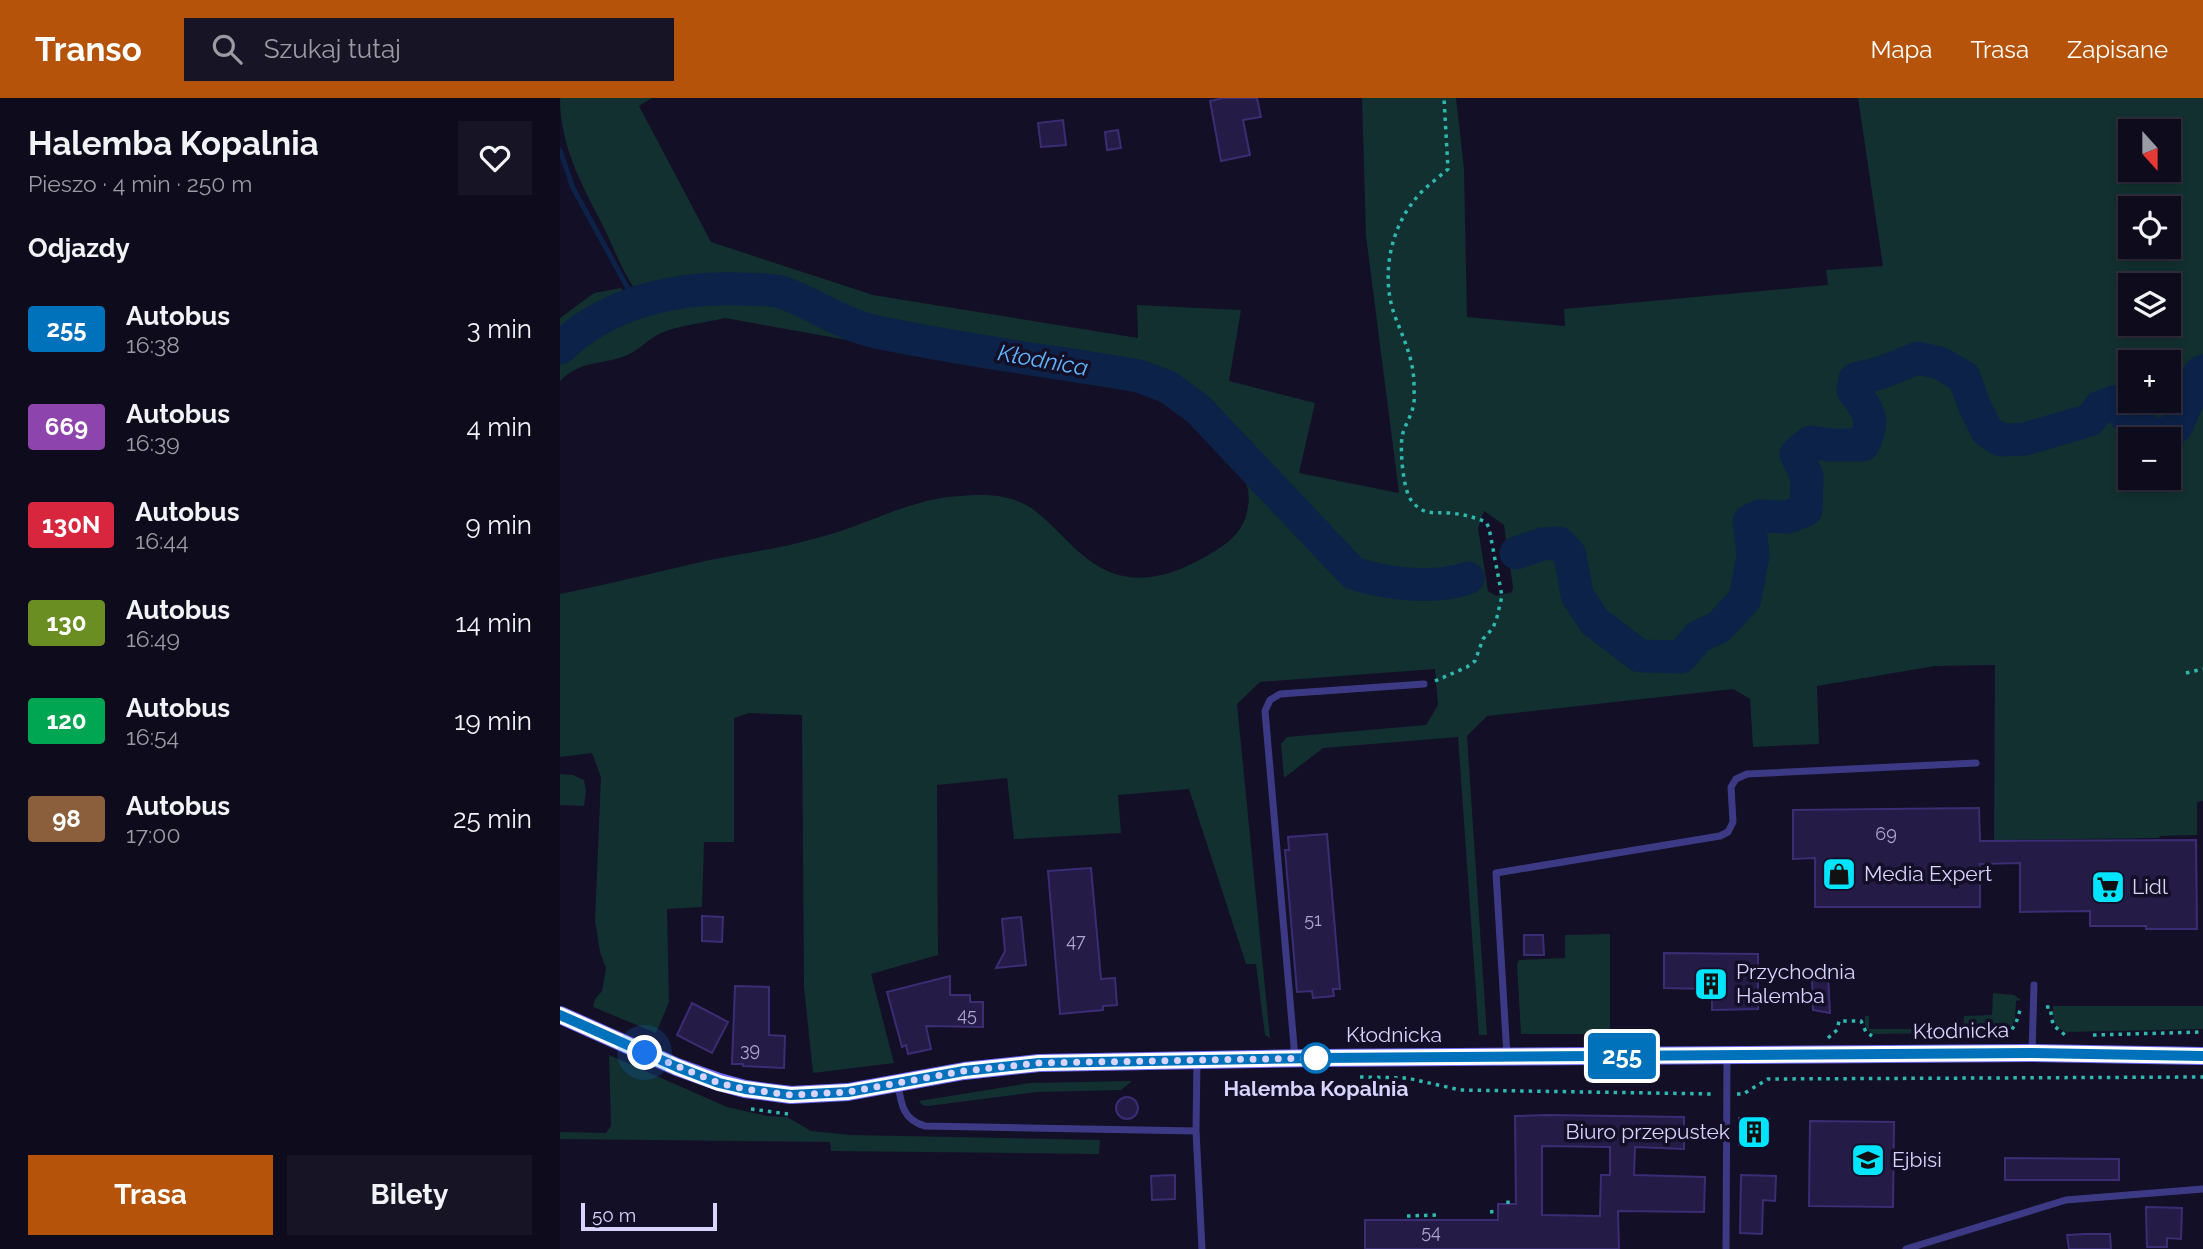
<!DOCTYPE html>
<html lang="pl">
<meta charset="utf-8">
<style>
:root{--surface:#0e0b1c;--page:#171425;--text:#f1f3f6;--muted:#9b9ba3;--line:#2e2b3b;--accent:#b45309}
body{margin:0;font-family:Raleway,sans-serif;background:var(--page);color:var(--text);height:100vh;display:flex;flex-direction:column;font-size:26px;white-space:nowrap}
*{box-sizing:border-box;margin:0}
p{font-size:23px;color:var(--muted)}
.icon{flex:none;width:38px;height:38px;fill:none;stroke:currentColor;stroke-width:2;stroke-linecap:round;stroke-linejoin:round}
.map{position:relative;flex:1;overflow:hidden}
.panel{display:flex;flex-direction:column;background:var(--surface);width:560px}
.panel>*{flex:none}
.badge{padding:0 14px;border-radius:5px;font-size:24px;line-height:46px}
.needle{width:46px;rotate:159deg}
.controls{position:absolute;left:1558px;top:21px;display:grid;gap:14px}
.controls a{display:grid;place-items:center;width:63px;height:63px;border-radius:0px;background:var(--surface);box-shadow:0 4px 10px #0003,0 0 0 2px var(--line);font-size:35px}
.scale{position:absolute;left:21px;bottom:18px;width:136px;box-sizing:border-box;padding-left:7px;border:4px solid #d9d4ff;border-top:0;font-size:19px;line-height:24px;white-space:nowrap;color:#d9d4ff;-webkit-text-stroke:5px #130f26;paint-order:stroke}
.you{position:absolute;width:35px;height:35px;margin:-18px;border:5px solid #fff;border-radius:50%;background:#1a73e8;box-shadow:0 0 0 10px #1a73e833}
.map>.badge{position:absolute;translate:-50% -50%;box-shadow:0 0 0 4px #fff}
h2{padding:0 28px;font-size:26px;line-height:63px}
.round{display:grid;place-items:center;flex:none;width:74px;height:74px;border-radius:0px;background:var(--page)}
.overview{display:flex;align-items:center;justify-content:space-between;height:119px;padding:0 28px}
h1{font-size:33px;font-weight:700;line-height:52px}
.button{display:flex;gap:14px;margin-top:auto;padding:14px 28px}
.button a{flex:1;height:80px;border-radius:0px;background:var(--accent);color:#fff;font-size:28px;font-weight:700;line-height:80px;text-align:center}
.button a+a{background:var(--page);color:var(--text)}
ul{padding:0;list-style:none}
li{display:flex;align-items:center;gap:21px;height:98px;padding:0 28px}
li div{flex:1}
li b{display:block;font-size:26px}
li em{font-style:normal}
li .badge{min-width:77px;font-weight:700;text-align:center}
header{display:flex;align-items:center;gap:42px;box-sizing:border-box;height:98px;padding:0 35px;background:var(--accent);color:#fff}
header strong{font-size:33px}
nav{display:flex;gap:38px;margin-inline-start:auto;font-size:24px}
.search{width:490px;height:63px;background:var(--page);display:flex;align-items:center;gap:18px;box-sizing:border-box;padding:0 24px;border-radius:0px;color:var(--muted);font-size:26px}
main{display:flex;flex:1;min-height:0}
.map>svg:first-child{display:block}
.green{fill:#12302f;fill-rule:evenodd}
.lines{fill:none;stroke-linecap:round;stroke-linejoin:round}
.stream{stroke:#0c2248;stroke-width:5}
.river{stroke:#0c2248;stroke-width:33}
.building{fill:#241b47;stroke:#3b2d73;stroke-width:2;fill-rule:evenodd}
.path{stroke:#2fb8b0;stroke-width:3.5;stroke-dasharray:3.5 5;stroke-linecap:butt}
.lane{stroke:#3d3a85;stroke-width:7}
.secondary{stroke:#6f6bff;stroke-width:18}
.line-casing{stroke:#fff;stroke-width:16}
.line{stroke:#0072bc;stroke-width:10}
.walk{stroke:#d9d4ff;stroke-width:7;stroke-dasharray:0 12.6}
.stop-dot{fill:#fff;stroke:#0072bc;stroke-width:3.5}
.labels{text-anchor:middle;stroke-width:7;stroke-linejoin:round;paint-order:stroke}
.number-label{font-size:18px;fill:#aca6d1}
.poi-label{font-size:21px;fill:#d9d4ff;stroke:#130f26;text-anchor:start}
.street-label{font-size:21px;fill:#d9d4ff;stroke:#130f26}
.stop-label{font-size:21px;font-weight:bold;fill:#d9d4ff;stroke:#130f26}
.water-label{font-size:23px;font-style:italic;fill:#62b6ff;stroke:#130f26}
</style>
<header>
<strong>Transo</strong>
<div class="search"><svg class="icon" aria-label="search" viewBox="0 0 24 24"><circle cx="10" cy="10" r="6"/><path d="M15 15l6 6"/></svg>Szukaj tutaj</div>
<nav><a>Mapa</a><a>Trasa</a><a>Zapisane</a></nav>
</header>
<main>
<section class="panel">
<div class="overview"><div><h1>Halemba Kopalnia</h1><p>Pieszo · 4 min · 250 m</p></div><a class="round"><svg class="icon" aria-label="heart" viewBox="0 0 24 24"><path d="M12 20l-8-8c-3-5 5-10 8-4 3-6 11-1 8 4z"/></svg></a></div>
<h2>Odjazdy</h2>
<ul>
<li><span class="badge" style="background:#0072bc;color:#fff">255</span><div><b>Autobus</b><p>16:38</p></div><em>3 min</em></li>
<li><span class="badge" style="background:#8e44ad;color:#fff">669</span><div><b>Autobus</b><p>16:39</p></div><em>4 min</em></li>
<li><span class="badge" style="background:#d7263d;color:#fff">130N</span><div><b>Autobus</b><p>16:44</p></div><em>9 min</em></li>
<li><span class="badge" style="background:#6b8e23;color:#fff">130</span><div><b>Autobus</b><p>16:49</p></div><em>14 min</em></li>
<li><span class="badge" style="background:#00a651;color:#fff">120</span><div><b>Autobus</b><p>16:54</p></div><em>19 min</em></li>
<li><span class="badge" style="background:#8b5e3c;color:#fff">98</span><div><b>Autobus</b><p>17:00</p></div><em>25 min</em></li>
</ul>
<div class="button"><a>Trasa</a><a>Bilety</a></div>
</section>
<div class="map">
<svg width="1643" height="1151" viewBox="0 0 1643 1151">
<rect width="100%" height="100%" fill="#130f26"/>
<path class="green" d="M 0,0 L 92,0 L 79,8 L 151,144 L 313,197 L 578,240 L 577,207 L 681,212 L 669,283 L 755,305 L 739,375 L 839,395 L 806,138 L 802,0 L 896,0 L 904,71 L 907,219 L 1005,228 L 1004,211 L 1268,187 L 1266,172 L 1323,168 L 1298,0 L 1643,0 L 1643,703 L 1637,704 L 1637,737 L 1600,738 L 1599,740 L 1442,742 L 1442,750 L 1434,750 L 1435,567 L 1375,568 L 1257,588 L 1259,646 L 1193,649 L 1190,601 L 1173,591 L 927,618 L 907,638 L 927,937 L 919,937 L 898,639 L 763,650 L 724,680 L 721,646 L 727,639 L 866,627 L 878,607 L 875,571 L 700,584 L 677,606 L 710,940 L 705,937 L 696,866 L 686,866 L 629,691 L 558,697 L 561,735 L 454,741 L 447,680 L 377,687 L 378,857 L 311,876 L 334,965 L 253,975 L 244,889 L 242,617 L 189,615 L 174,620 L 174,744 L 144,744 L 142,809 L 107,811 L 109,904 L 96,935 L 33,909 L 35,901 L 42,893 L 46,870 L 40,854 L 35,822 L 41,679 L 32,655 L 0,659 L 0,496 C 49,486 96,474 145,463 C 185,455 224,450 264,438 C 309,426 352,400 401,398 C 422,396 448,396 468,408 C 487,420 502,439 519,454 C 560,491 600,484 645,459 C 664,448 682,437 687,414 C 693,388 683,377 667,358 C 659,349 652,338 643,330 C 624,314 601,304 578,294 L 165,220 C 145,225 120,227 101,235 C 86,242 76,256 59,260 C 35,267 19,264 0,283 L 0,220 L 34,195 L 61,190 L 75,210 L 82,209 L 87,206 C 65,184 56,153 42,126 C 21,85 0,47 0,0 ZM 1570,33 L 1608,33 L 1608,72 L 1570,72 ZM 1570,110 L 1608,110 L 1608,149 L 1570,149 ZM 1570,187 L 1608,187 L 1608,226 L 1570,226 ZM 1570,264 L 1608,264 L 1608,303 L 1570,303 ZM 1570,341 L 1608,341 L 1608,380 L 1570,380 ZM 924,413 L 944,427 L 953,489 L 952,494 L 936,498 L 928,493 L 918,430 Z
M 0,676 L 13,677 L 24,682 L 26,693 L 24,708 L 0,707 Z
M 1050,836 L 1050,936 L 961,936 L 957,866 L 959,862 L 1005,860 L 1005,837 Z
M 1433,895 L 1454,897 L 1461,902 L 1456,903 L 1455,921 L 1449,934 L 1312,936 L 1305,927 L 1305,918 L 1309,918 L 1309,931 L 1403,931 L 1404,918 L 1432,917 Z
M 1493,908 L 1643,908 L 1643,931 L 1506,934 C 1494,930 1492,920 1493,908 Z
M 49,957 L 167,1009 L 207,1018 L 227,1019 L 251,1033 L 291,1037 L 540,1042 L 539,1056 L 271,1053 L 270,1044 L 0,1041 L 0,1034 L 46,1035 L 51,1028 Z
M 572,983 L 561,992 L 477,994 L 368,1008 L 362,1007 L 359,1003 L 470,985 Z"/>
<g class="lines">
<path class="stream" d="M 0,52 L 13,90 L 76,205"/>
<path class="river" d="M 0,250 C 48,204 117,188 182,191 C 195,191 211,191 224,195 C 254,206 280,225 312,233 C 400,252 491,263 579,278 L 608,289 L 638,311 L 793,475 C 828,486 873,492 908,480
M 956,455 L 982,446 L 999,445 L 1010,457 L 1017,497 L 1035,524 L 1080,558 L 1121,559 L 1138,539 L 1159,529 L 1185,501 L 1193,457 L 1189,423 L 1199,418 L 1228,419 L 1246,412 L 1247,378 L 1236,356 L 1251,344 L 1268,347 L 1303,347 C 1316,321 1309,314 1293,292 L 1295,281 L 1320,275 L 1358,260 L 1380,265 L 1404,279 L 1415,309 L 1427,333 L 1441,342 L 1465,341 L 1530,322 L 1540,309 L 1554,304 L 1573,326 L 1601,339 L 1616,329 L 1640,275 L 1643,273"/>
</g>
<path class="building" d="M 663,0 L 697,0 L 701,19 L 683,22 L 690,57 L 661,63 L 650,3 Z
M 503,22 L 506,47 L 481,49 L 478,25 Z
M 558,32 L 561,50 L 547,52 L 545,34 Z
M 1419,710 L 1420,743 L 1636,742 L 1637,831 L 1586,831 L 1586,828 L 1530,828 L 1530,813 L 1460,814 L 1460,765 L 1420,766 L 1420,809 L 1255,809 L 1255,760 L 1233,761 L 1233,712 Z
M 767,736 L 780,891 L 773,891 L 774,898 L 753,900 L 752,893 L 737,894 L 725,752 L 729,752 L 728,739 Z
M 531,770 L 541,881 L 555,880 L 557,907 L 543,908 L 543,912 L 500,916 L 488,773 Z
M 142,818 L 163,819 L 162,844 L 142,843 Z
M 461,819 L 466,867 L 436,870 L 445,853 L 442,821 Z
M 964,837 L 983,837 L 984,857 L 964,857 Z
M 1104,855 L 1198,856 L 1198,911 L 1152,912 L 1152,891 L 1104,890 Z
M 1268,877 L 1270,915 L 1253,912 L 1252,878 Z
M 390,878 L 390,897 L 410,897 L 410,904 L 423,904 L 423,929 L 366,928 L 371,951 L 348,956 L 346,947 L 342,949 L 327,894 Z
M 175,888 L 209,889 L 209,937 L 225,938 L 224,970 L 183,968 L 183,966 L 172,966 Z
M 132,905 L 168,924 L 152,955 L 117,937 Z
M556 1010a11 11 0 1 1 22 0a11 11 0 1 1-22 0Z
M 986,1017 L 1124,1019 L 1124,1051 L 1075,1049 L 1074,1077 L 1145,1079 L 1144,1114 L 1058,1113 L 1059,1151 L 805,1151 L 805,1122 L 938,1122 L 938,1106 L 956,1106 L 955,1018 ZM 982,1048 L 1050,1049 L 1050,1077 L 1041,1077 L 1040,1118 L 982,1117 Z
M 1179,1020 L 1209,1021 L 1208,1047 L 1179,1047 Z
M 1250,1023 L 1334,1024 L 1333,1109 L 1249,1108 Z
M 1445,1060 L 1559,1061 L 1559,1082 L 1445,1082 Z
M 615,1077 L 615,1101 L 592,1102 L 591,1078 Z
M 1181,1077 L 1216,1078 L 1215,1103 L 1203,1102 L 1202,1136 L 1180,1135 Z
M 1586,1109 L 1622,1110 L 1621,1141 L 1607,1140 L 1607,1149 L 1587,1149 Z
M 1526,1136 L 1550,1136 L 1551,1151 L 1509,1151 L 1507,1137 Z"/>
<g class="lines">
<path class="path" d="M 1626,575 L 1643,571
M 875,583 L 907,569 L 915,563 L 923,541 L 933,530 L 937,519 L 942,498 L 929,430 L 926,424 C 914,419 902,416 889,415 C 873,414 863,418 851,402 C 843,391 840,353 842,339 C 844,328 851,319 853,309 C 855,303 854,294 854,288 C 854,263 845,244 836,221 C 821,184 828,136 853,104 C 862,91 877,81 888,71 L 884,0
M 1486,909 L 1490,909 L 1493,927 L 1505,937
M 1446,936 L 1449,936 L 1456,925 L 1461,909
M 1533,937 L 1643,934
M 1268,940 L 1277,932 L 1279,923 L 1301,923 L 1306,934 L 1312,938
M 800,979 L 847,980 L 900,992 L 1155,996
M 1177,996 L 1183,996 L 1208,981 L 1643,979
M 191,1011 L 228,1016
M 948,1106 L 948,1099
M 930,1114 L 938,1113
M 847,1118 L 877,1117"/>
<path class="lane" d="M 1472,954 L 1474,887
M 947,958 L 936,775 L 1160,738 L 1168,734 L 1173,724 L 1171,689 L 1176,681 L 1187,676 L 1416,665
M 735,960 L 705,613 L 710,602 L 720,596 L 864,586
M 338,986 C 341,1006 343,1022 365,1028 L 636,1033 L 637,962
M 636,1033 L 642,1151
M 1166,1151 L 1167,958
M 1346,1151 L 1506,1102 L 1643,1091"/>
<path class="secondary" d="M 0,917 L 117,969 L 159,984 L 185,991 L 231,997 L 288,994 L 404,973 L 479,965 L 757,960 L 1472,955 L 1643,958"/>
</g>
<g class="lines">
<g class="line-casing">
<path id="line" d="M 0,917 L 117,969 L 159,985 L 185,991 L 231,997 L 288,994 L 404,973 L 479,965 L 757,960 L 1472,955 L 1643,958"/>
</g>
<use href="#line" class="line"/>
<path class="walk" d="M 85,955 L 159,985 L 185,991 L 231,997 L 288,994 L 404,973 L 479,965 L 756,960"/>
</g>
<defs>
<g id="shop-square" transform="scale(1.75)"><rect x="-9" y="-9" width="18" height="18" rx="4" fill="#00e5ff" stroke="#130f26"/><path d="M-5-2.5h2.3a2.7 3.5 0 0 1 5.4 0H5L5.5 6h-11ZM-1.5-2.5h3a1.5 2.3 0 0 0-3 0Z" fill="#111"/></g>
<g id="supermarket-square" transform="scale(1.75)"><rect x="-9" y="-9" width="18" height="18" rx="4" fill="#00e5ff" stroke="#130f26"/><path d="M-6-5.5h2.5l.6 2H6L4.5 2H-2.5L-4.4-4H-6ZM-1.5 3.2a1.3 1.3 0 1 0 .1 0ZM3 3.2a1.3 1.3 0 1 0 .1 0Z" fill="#111"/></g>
<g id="building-square" transform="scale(1.75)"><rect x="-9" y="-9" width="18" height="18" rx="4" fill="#00e5ff" stroke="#130f26"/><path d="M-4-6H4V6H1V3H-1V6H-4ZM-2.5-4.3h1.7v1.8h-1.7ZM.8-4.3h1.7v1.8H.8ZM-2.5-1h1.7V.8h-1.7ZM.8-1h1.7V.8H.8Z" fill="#111"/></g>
<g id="school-square" transform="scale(1.75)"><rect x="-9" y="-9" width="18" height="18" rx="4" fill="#00e5ff" stroke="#130f26"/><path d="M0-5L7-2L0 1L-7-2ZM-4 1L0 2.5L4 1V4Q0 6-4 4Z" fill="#111"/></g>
</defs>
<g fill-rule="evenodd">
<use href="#shop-square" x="1279" y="776"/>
<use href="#supermarket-square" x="1548" y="789"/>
<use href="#building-square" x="1151" y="886"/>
<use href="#building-square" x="1194" y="1034"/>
<use href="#school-square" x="1308" y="1062"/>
</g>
<circle class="stop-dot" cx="756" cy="960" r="14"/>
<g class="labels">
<g class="number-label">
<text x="1326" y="742">69</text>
<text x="753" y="828">51</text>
<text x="516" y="849">47</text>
<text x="407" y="923">45</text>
<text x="190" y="958">39</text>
<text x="871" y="1140">54</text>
</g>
<g class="poi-label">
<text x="1304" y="783">Media Expert</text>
<text x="1572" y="796">Lidl</text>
<text x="1176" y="881">Przychodnia<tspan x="1176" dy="24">Halemba</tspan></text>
<text x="1170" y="1041" text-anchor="end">Biuro przepustek</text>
<text x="1332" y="1069">Ejbisi</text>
</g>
<g class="street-label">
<text transform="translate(1401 933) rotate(-1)" y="7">Kłodnicka</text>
<text x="834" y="944">Kłodnicka</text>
</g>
<g class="stop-label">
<text x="756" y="998">Halemba Kopalnia</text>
</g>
<g class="water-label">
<text transform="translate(483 262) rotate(10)" y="8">Kłodnica</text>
</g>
</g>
</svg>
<div class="controls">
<a><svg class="needle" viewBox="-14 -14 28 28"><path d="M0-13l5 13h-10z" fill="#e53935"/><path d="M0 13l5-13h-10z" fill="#9b9ba3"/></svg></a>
<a><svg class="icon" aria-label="locate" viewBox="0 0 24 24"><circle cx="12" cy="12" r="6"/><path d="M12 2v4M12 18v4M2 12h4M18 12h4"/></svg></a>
<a><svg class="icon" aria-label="layers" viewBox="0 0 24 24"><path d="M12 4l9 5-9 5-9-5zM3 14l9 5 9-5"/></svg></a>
<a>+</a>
<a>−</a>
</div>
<div class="scale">50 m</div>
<div class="you" style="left:85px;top:955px"></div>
<b class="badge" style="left:1062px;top:958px;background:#0072bc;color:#fff">255</b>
</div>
</main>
